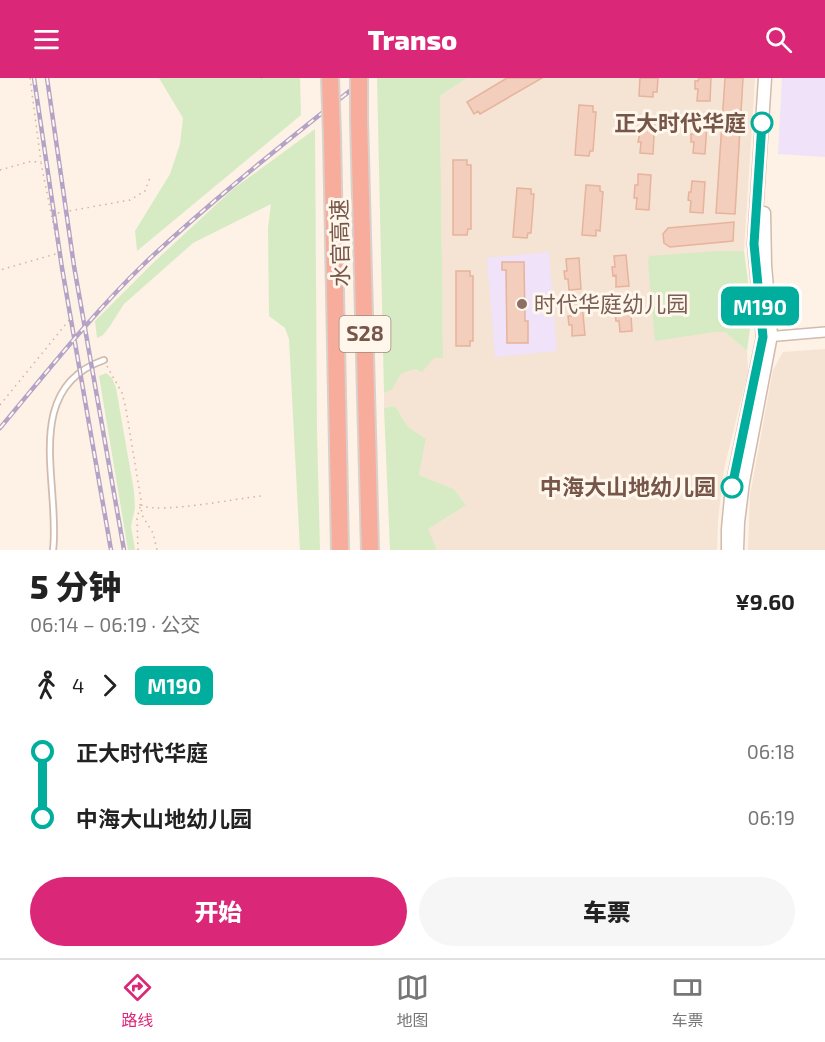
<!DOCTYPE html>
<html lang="zh">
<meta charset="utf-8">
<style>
:root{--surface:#fff;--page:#f6f6f6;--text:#222;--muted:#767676;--line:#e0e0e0;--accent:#db2777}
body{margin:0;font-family:"Exo 2","Noto Sans SC",sans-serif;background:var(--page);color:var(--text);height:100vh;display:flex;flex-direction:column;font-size:22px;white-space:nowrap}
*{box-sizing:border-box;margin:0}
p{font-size:20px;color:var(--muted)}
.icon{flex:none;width:33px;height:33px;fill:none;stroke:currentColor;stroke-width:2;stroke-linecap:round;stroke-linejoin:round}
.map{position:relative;height:472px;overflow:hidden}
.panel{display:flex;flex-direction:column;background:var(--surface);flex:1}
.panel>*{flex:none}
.badge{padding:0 12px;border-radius:9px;font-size:21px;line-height:39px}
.map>.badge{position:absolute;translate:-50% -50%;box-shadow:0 0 0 3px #fff}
.legs{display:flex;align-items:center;gap:9px;height:66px;padding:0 30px;font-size:20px}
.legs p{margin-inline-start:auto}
.summary{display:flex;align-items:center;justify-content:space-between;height:102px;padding:0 30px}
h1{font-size:33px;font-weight:800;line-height:45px}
.action{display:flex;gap:12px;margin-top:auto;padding:12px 30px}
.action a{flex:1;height:69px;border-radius:36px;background:var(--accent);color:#fff;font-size:24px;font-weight:800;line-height:69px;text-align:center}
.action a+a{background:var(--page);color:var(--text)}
ul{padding:0 30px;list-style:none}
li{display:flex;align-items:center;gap:21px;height:66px;font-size:22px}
li i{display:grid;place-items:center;width:9px;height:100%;margin:0 8px;background:currentColor}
li i::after{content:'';width:15px;height:15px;margin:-8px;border:4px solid;border-radius:50%;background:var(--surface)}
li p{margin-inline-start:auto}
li:first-child i{background:linear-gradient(#0000 50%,currentColor 0)}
li:last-child i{background:linear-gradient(currentColor 50%,#0000 0)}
header{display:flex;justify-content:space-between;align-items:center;height:78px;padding:0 30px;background:var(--accent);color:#fff;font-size:27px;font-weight:800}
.menu{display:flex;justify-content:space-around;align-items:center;height:84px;border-top:2px solid var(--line);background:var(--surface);font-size:16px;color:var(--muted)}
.menu a{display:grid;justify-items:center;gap:3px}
.menu .active{color:var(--accent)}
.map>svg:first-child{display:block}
.residential{fill:#f5e3d4}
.education{fill:#efe2f9}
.green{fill:#d6ebc3}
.building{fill:#f3cebc;stroke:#e6b39c;stroke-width:1.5}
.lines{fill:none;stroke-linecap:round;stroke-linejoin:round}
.service-casing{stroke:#d1bbae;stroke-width:8}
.minor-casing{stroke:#d1bbae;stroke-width:12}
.tertiary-casing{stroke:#d1bbae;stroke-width:15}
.motorway-casing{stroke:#d9d0cc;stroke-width:20}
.path{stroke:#d8b19f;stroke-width:1.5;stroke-dasharray:1.5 4.5;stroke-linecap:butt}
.service{stroke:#fff;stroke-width:4.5}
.minor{stroke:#fff;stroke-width:9}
.tertiary{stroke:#fff;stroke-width:12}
.motorway{stroke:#f8ac9b;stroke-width:16}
.rail-casing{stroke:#b4a3c7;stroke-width:4.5}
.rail{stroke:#fff6ec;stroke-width:2;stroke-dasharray:7;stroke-linecap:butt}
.motorway-bridge-casing{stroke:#d9d0cc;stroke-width:20;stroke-linecap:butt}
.motorway-bridge{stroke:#f8ac9b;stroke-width:16}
.line-1-casing{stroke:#fff;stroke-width:14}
.line-1{stroke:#01ad9c;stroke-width:9}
.stop-1-dot{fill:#fff;stroke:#01ad9c;stroke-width:3}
.education-dot{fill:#8d6e63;stroke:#fff6ec;stroke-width:2}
.labels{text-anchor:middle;stroke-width:6;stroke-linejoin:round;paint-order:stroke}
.shield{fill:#fff6ec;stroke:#a0867b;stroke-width:1.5}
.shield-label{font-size:21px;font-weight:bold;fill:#77564a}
.stop-label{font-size:22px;font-weight:bold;fill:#77564a;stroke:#fff6ec;text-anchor:end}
.street-label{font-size:22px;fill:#77564a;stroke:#fff6ec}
.education-label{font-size:22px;fill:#785e54;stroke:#fff6ec;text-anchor:start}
</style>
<header><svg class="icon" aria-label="menu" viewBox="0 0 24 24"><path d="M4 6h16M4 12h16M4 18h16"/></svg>Transo<svg class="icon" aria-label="search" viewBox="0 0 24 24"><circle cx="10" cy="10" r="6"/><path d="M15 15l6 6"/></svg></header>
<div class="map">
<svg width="825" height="472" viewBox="0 0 825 472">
<rect width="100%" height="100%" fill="#fdf2e5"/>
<path class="residential" d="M 467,0 L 755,0 L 744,173 L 717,173 L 714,254 L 725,254 L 747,273 L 748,294 L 724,391 L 718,442 L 717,472 L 437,472 L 427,451 L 466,427 L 454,411 L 419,397 L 426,361 L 408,349 L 395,328 L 384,330 L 384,315 L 392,312 L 401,296 L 415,291 L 434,280 L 443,279 L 440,18 Z
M 825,271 L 825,472 L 748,472 L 750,417 L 773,292 L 783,274 Z"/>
<path class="education" d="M 782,0 L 825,0 L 825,79 L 778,76 Z
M 549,174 L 557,273 L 495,279 L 487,180 Z"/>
<path class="green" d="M 159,0 L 300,0 L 301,37 L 137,173 L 135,153 L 170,96 L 180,66 L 183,40 Z
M 377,0 L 467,0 L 440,18 L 443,280 L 434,280 L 422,294 L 415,291 L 401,296 L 392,312 L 384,315 Z
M 315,51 L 317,351 L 320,472 L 300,472 L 289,261 L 285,250 L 269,238 L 268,150 L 271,126 L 193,165 L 124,226 L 110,248 L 103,257 L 97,260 L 95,243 L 153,185 L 233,111 Z
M 717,173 L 744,173 L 750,218 L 751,243 L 747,273 L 725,254 L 714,254 L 655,263 L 648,183 L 649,178 Z
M 106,295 L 112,300 L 116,310 L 134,413 L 135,430 L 131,448 L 135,472 L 128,472 L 99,298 Z
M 395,328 L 408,349 L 426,361 L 419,397 L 454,411 L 466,427 L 428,451 L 437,472 L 390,472 L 384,330 Z"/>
<path class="building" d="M 507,0 L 542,0 L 480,36 L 478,33 L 474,36 L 467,24 Z
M 640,0 L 658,0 L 657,14 L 653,14 L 653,19 L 639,18 Z
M 699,0 L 711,0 L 710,23 L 697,23 L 698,11 L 695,11 L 695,3 L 698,3 Z
M 725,0 L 743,0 L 735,136 L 716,135 Z
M 579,27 L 593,28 L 593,34 L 596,34 L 593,73 L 590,73 L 589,78 L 575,77 Z
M 643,40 L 655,41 L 653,76 L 640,75 L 641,64 L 638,64 Z
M 695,45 L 707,45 L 705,76 L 693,75 L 694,64 L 691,64 L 691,56 L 694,56 Z
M 453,82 L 467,82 L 467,87 L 471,87 L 471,151 L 468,151 L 467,157 L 453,157 Z
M 638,96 L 651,97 L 649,132 L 636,131 L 637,120 L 634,120 L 635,107 L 638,107 Z
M 692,103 L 705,104 L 703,135 L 690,134 L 691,123 L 688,122 L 689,114 L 691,114 Z
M 586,107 L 600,108 L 600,113 L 603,114 L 600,153 L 596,152 L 596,158 L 582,157 Z
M 517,110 L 531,111 L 531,116 L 534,116 L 531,155 L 528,155 L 527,160 L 513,159 Z
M 734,144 L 733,163 L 670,169 L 664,165 L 663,156 L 668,150 Z
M 626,177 L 629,208 L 616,209 L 616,197 L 613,198 L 612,189 L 615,189 L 614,178 Z
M 579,180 L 581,211 L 569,212 L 568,201 L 565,201 L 564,193 L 567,193 L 566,181 Z
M 502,184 L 524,184 L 525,243 L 528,243 L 528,265 L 507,265 L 506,192 L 502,192 Z
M 456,193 L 470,193 L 470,198 L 473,198 L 473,263 L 470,263 L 470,268 L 456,268 Z
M 630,222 L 632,253 L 620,254 L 619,243 L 616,243 L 615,235 L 618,235 L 617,224 Z
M 582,226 L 585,257 L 572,258 L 572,247 L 569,247 L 568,238 L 571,238 L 570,227 Z"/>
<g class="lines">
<g class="service-casing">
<path id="service" d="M 53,472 C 61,408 20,311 104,282"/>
</g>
<g class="minor-casing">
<path id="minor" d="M 766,259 L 825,254"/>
</g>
<g class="tertiary-casing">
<path id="tertiary" d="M 728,472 L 728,451 L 732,409 L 763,259 L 754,166 L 765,0
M 737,472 L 738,444 L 743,404 L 771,257 L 765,187 L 764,135"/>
</g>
<g class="motorway-casing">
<path id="motorway" d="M 359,41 L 370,472
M 332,58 L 340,472"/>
</g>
<path class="path" d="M 30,0 L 41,84
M 261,0 L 262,0
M 0,92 L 32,83 L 41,85 L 59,175 L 0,192
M 52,136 L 130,122 L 145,113 L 151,97
M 107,288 L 122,315 L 126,331 L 142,428 C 165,435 234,421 261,418
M 0,327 L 70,241 L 59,177
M 140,426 L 143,439 L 153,455 L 157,472
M 138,472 L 137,441 L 140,429"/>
<use href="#service" class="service"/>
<use href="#minor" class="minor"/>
<use href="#tertiary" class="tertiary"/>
<use href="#motorway" class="motorway"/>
<g class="rail-casing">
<path id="rail" d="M 34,0 L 62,190 L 111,472
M 47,0 L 74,188 L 124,472
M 0,350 C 47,294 92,236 145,185 C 215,119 291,60 366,0"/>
</g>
<use href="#rail" class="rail"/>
<g class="motorway-bridge-casing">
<path id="motorway-bridge" d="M 330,0 L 332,58
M 359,0 L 359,41"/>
</g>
<use href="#motorway-bridge" class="motorway-bridge"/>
</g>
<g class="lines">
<g class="line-1-casing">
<path id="line-1" d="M 732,409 L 763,259 L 754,166 L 762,45"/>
</g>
<use href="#line-1" class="line-1"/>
</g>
<g class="stop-1-dot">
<circle cx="762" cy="45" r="10"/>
<circle cx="732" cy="409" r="10"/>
</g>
<circle class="education-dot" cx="522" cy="226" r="6"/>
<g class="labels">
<rect class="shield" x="339.5" y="238" width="51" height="36" rx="4.5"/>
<g class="shield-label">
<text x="365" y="263">S28</text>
</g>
<g class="stop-label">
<text x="746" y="53">正大时代华庭</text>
<text x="716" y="417">中海大山地幼儿园</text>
</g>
<g class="street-label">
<text transform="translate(340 165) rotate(-91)" y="8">水官高速</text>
</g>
<g class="education-label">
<text x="534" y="234">时代华庭幼儿园</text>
</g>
</g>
</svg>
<b class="badge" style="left:760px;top:228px;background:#01ad9c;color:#fff">M190</b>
</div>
<section class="panel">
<div class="summary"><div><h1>5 分钟</h1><p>06:14 – 06:19 · 公交</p></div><b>¥9.60</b></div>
<div class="legs"><svg class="icon" aria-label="walk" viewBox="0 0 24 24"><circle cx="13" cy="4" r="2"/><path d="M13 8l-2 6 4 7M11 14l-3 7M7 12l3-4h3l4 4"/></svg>4<svg class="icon" aria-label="forward" viewBox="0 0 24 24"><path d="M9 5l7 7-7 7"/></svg><b class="badge" style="background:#01ad9c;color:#fff">M190</b></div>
<ul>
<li><i style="color:#01ad9c"></i><b>正大时代华庭</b><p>06:18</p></li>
<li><i style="color:#01ad9c"></i><b>中海大山地幼儿园</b><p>06:19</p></li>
</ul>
<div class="action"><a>开始</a><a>车票</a></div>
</section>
<nav class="menu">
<a class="active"><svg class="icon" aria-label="directions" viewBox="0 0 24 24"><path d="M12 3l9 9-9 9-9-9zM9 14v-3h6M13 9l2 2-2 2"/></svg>路线</a>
<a><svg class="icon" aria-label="map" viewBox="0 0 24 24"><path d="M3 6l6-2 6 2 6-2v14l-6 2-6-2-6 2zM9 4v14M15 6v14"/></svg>地图</a>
<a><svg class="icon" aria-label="tickets" viewBox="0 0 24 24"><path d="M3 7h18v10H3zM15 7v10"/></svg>车票</a>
</nav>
